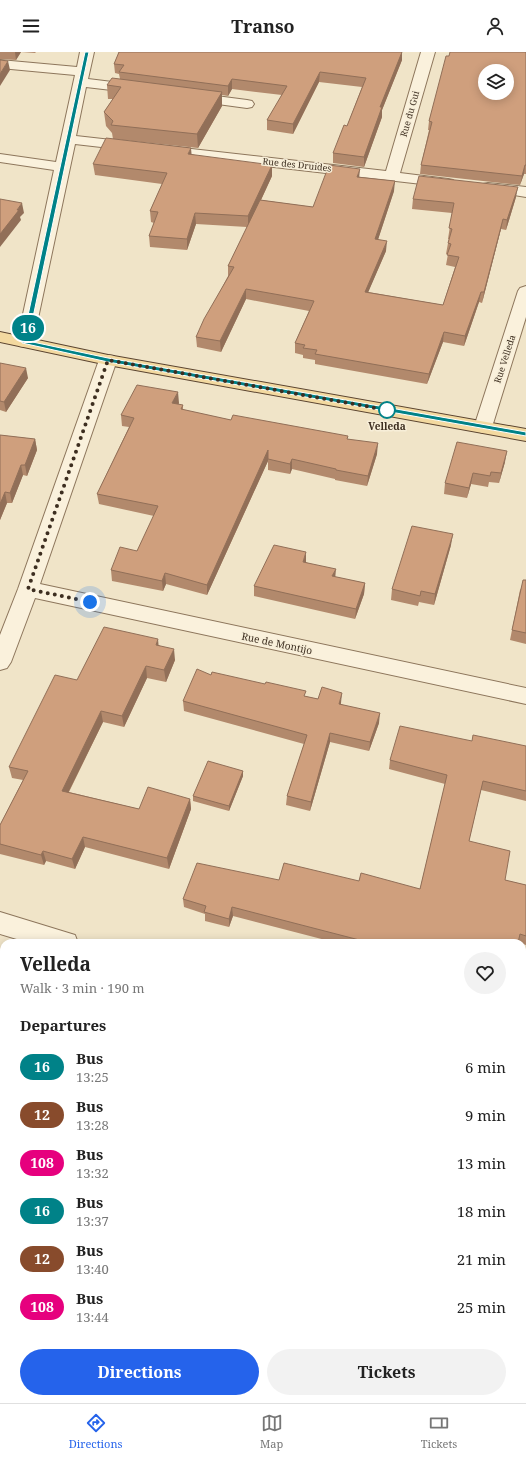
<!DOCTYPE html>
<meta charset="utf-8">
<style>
:root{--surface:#fff;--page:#f2f2f2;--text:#222;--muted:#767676;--line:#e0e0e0;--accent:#2563eb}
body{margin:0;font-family:"Noto Serif",serif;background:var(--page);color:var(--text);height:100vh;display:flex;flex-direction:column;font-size:15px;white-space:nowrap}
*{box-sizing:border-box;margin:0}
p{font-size:13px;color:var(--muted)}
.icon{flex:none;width:22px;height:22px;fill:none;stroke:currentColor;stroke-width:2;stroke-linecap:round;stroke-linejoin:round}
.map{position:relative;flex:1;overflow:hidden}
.panel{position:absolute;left:0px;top:887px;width:526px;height:464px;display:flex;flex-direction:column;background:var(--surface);border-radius:12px 12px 0 0;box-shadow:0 2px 10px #0003}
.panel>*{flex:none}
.badge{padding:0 8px;border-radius:13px;font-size:14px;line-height:26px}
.tools{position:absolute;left:478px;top:12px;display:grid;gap:8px}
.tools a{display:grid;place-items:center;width:36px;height:36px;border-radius:50%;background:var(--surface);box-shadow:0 2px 10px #0003;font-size:20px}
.you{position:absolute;width:20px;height:20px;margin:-10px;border:3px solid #fff;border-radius:50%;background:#1a73e8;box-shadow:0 0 0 6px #1a73e833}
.map>.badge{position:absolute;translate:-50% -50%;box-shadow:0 0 0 2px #fff}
h2{padding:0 20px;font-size:15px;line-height:36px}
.round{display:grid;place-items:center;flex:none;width:42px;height:42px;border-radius:21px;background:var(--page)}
.head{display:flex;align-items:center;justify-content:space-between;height:68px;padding:0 20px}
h1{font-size:19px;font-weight:700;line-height:30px}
.primary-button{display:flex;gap:8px;margin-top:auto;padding:8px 20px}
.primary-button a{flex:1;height:46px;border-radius:24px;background:var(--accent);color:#fff;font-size:16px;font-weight:700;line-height:46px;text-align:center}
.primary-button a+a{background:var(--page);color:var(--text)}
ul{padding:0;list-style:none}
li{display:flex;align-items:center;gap:12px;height:48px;padding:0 20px}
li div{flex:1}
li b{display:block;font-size:15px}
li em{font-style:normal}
li .badge{min-width:44px;font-weight:700;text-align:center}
header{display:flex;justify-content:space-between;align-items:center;height:52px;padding:0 20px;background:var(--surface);font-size:18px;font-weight:700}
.tab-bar{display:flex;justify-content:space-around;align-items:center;height:56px;border-top:1px solid var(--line);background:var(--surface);font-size:11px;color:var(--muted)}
.tab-bar a{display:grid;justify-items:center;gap:2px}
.tab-bar .current{color:var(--accent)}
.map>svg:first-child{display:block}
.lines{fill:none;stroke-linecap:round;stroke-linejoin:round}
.minor-casing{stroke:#8d765c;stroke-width:2}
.major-casing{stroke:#5b4430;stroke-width:2}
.minor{fill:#faf1dc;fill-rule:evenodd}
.major{fill:#f3d9a0;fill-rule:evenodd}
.wall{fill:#b2896c}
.shaded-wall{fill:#916f58}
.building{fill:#cf9f7d;stroke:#916f58;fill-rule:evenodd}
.line{fill:#008288;stroke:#fff}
.walk{stroke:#3d2e20;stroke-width:4;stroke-dasharray:0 7.2}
.stop-dot{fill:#fff;stroke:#008288;stroke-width:2}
.labels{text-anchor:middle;stroke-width:3;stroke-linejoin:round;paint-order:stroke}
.far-street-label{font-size:9px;fill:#3d2e20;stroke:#f7eed8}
.stop-label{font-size:10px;font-weight:bold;fill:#3d2e20;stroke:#f7eed8}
.street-label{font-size:10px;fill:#3d2e20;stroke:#f7eed8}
</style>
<header><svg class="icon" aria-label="menu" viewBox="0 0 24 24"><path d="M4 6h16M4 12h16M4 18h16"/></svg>Transo<svg class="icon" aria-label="person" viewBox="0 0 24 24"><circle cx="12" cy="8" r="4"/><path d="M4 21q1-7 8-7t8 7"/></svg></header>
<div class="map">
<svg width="526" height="1351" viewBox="0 0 526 1351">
<rect width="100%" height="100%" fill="#f0e4c8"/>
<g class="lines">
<g class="minor-casing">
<path id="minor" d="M 80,0 L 94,0 L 88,27 L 137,33 L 142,34 L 144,37 L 142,40 L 137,41 L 86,35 L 76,84 L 386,119 L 421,0 L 435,0 L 400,121 L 448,127 L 453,128 L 455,131 L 453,134 L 448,135 L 75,92 L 33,290 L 31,294 L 25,295 L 19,294 L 17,290 L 54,118 L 0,110 L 0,102 L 56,110 L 75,23 L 0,16 L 0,8 L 77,15 Z
M 193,41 L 247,48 L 252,49 L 254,52 L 252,55 L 247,56 L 188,48 L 186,45 L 188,42 Z
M 488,131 L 526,135 L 526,145 L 483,138 L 481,135 L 483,132 Z
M 526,234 L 526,265 L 492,375 L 489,379 L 483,381 L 477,379 L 474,375 L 518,239 L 520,236 Z
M 108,303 L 114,304 L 117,308 L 40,532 L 526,636 L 526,652 L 35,546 L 11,610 L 7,616 L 0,618 L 0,583 L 18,537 L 99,308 L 102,304 Z
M 0,860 L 75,883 L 78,891 L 30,891 L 0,882 Z
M 522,1017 L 526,1018 L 526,1044 L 522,1043 Z
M 384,1347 L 414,1347 L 413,1351 L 383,1351 Z"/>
</g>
<g class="major-casing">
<path id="major" d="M 0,280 L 108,303 L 526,377 L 526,389 L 108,313 L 0,290 Z"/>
</g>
<use href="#minor" class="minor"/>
<use href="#major" class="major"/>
</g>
<path class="wall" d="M 0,0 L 36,0 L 35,1 L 21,0 L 16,8 L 0,7 Z
M 119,0 L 402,0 L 402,8 L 382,58 L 382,65 L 364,115 L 333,111 L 333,101 L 347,74 L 362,35 L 319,30 L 293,82 L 267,78 L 267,68 L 282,43 L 232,37 L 228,44 L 222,43 L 222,54 L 198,96 L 113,87 L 112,81 L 106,74 L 104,60 L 113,47 L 108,47 L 107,33 L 120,27 L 119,22 L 115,21 L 114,12 Z
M 526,0 L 526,122 L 524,122 L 520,133 L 420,122 L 421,113 L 429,78 L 428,78 L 429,69 L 449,4 Z
M 191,102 L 272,124 L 261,148 L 313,155 L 360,125 L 394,139 L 378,187 L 386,199 L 368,240 L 443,253 L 455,215 L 446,213 L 448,202 L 446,202 L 448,191 L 449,187 L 448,187 L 452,161 L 412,157 L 413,147 L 516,145 L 506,178 L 501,177 L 482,251 L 479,250 L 464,294 L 443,290 L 427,332 L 315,312 L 315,308 L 303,306 L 303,303 L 295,301 L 295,291 L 309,259 L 246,247 L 221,300 L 197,295 L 196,285 L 228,224 L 228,214 L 247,175 L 196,172 L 187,198 L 150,195 L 149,184 L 154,171 L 151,170 L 150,159 L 162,132 L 95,123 L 93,112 Z
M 0,311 L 28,326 L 6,360 L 0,358 Z
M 179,351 L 178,353 L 183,353 L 183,358 L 231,368 L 348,387 L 377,402 L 367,434 L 335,428 L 335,427 L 292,417 L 290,422 L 268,418 L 268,409 L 207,543 L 166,532 L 163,539 L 112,529 L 111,518 L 137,499 L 154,464 L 99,452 L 97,442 L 129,375 L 122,374 L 121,363 Z
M 0,383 L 35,387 L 37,398 L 27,424 L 23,423 L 12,451 L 7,451 L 0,468 Z
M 505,410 L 499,431 L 489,430 L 488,435 L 471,432 L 467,446 L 444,442 L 445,431 Z
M 451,493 L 434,553 L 419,550 L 418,554 L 391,548 L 392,537 Z
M 306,510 L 335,525 L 365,531 L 364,542 L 355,567 L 254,544 L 254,534 Z
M 526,528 L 526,592 L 510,588 L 520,538 Z
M 159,593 L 175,608 L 166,630 L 147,626 L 124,675 L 103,670 L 69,740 L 139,757 L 190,747 L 191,757 L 169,817 L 85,795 L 75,817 L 46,809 L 44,813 L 0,802 L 0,773 L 23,728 L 12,726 L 9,715 L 77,628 Z
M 211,623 L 318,647 L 341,651 L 341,652 L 379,671 L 369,699 L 330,690 L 310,759 L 286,753 L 287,744 L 304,692 L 184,659 L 183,649 Z
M 472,689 L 526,694 L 526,749 L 481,738 L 469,789 L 505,828 L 526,833 L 526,893 L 522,892 L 522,891 L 337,891 L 233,864 L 229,875 L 205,869 L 205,862 L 184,855 L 183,847 L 279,828 L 359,829 L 420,837 L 445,732 L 389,717 L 390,708 Z
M 243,719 L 243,724 L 229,759 L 193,749 L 193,744 Z
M 522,1090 L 526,1091 L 526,1145 L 522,1143 Z
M 0,1232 L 4,1233 L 4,1268 L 0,1266 Z
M 289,1347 L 340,1347 L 339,1351 L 298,1351 Z
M 458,1347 L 501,1347 L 508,1351 L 457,1351 Z"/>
<path class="shaded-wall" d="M 15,0 L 21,0 L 16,8 Z
M 400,0 L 402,0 L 402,8 L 382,58 L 382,65 L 364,115 L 364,105 L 380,55 Z
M 8,9 L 10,18 L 0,34 L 0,22 Z
M 320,20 L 319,30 L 293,82 L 293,72 Z
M 232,27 L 232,37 L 228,44 L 228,34 Z
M 222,40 L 222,54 L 198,96 L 197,82 Z
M 191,96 L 192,107 L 188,102 Z
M 272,113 L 272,124 L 248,176 L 248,164 Z
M 525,113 L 524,122 L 520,133 L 522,124 Z
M 360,117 L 359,127 L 357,125 Z
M 395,129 L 394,139 L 375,197 L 375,187 Z
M 518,135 L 516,145 L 506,178 L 507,168 Z
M 22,151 L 24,161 L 20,165 L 21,168 L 0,195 L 0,182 L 17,158 Z
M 195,161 L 196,172 L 187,198 L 187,187 Z
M 503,167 L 501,177 L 482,251 L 484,240 Z
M 387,189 L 386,199 L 364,250 L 365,240 Z
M 246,237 L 246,247 L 221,300 L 220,289 Z
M 481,240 L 479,250 L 464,294 L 465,284 Z
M 444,280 L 443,290 L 427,332 L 429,322 Z
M 26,316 L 28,326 L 6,360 L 4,350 Z
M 178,340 L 179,351 L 173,362 L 172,351 Z
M 35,387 L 37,398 L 27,424 L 25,413 Z
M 378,391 L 377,402 L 367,434 L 368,424 Z
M 268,398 L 268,409 L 207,543 L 207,533 Z
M 507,399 L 505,410 L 499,431 L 501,421 Z
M 292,407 L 292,417 L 290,422 L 290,412 Z
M 21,413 L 23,423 L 12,451 L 10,441 Z
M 473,421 L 471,432 L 467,446 L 469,436 Z
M 5,440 L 7,451 L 0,468 L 0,452 Z
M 453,482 L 451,493 L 434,553 L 435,542 Z
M 306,500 L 306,511 L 303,510 Z
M 336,517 L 335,528 L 332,524 Z
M 165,521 L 166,532 L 163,539 L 162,529 Z
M 365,531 L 364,542 L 355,567 L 356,557 Z
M 158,587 L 159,598 L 156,593 Z
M 174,597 L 175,608 L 166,630 L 164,618 Z
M 146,614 L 147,626 L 124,675 L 122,664 Z
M 342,641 L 341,651 L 338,661 L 339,652 Z
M 101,659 L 103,670 L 64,749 L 62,739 Z
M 380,661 L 379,671 L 369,699 L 370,690 Z
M 330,681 L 330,690 L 310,759 L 311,750 Z
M 243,719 L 243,724 L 229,759 L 229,754 Z
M 190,747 L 191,757 L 169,817 L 167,806 Z
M 83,785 L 85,795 L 75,817 L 72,807 Z
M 43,799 L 46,809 L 44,813 L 41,803 Z
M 232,855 L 233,864 L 229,875 L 229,867 Z
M 4,952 L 4,968 L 0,976 L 0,961 Z
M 3,1149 L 4,1151 L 4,1165 L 0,1181 L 0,1160 Z"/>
<path class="building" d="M 119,0 L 402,0 L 380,55 L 382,55 L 364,105 L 333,101 L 344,73 L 347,74 L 366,26 L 320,20 L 293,72 L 267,68 L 287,34 L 232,27 L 228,34 L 119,20 L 124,13 L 114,12 Z
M 450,0 L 526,0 L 526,113 L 525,113 L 522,124 L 421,113 L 432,70 L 429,69 L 446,4 L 449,4 ZM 485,19 L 507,19 L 507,41 L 485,41 Z
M 0,8 L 8,9 L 0,22 Z
M 112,26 L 222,40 L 197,82 L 111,73 L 113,69 L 104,60 L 121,35 L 107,33 Z
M 106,86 L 191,96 L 188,102 L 272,113 L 248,164 L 195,161 L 187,187 L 149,184 L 158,160 L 150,159 L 167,121 L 93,112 Z
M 329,113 L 360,117 L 357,125 L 395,129 L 375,187 L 387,189 L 365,240 L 443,253 L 459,205 L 447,203 L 451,192 L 448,191 L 452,177 L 449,176 L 454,151 L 413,147 L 419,124 L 518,135 L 507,168 L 503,167 L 484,240 L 481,240 L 465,284 L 444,280 L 429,322 L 315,302 L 317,298 L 303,296 L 305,293 L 295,291 L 314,249 L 246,237 L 220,289 L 196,285 L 204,267 L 234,215 L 228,214 L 260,148 L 313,155 Z
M 0,147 L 22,151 L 17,158 L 19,158 L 0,182 Z
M 0,311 L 26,316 L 4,350 L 0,349 Z
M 137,333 L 178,340 L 172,351 L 183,353 L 181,357 L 231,368 L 233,363 L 348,384 L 347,387 L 378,391 L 368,424 L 336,418 L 336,417 L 292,407 L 290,412 L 268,407 L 268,398 L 207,533 L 165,521 L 162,529 L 111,518 L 120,495 L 137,499 L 158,454 L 97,442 L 134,366 L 121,363 Z
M 0,383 L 35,387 L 25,413 L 21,413 L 10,441 L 5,440 L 0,452 Z
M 457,390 L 507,399 L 501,421 L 491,420 L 490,424 L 473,421 L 469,436 L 445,431 Z
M 412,474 L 453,482 L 435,542 L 421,539 L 420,544 L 392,537 Z
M 274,493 L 306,500 L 303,510 L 336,517 L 332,524 L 365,531 L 356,557 L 254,534 Z
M 523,528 L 526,528 L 526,581 L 512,578 Z
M 104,575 L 158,587 L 156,593 L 174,597 L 164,618 L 146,614 L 122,664 L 101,659 L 62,739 L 139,757 L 148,735 L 190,747 L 167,806 L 83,785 L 72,807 L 43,799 L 41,803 L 0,792 L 0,773 L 28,719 L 9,715 L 55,623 L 77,628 Z
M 197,617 L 211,623 L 212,620 L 265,632 L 266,630 L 306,639 L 304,644 L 318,647 L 322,635 L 342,641 L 339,652 L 380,661 L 370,690 L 330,681 L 311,750 L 287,744 L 307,683 L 183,649 Z
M 400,674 L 472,689 L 473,683 L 526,694 L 526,739 L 483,729 L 469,789 L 510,799 L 505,828 L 526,833 L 526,884 L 520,882 L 518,891 L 371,891 L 232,855 L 229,867 L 204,860 L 206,854 L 183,847 L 197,811 L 279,828 L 284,811 L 359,829 L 361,821 L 420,837 L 447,723 L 390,708 Z
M 208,709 L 243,719 L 229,754 L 193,744 Z
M 0,911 L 4,912 L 4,952 L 0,961 Z
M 522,1090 L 526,1091 L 526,1137 L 522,1135 Z
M 0,1148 L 3,1149 L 0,1160 Z
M 522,1220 L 526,1221 L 526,1267 L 522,1286 Z
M 0,1232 L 4,1233 L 4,1263 L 0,1261 Z
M 299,1347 L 340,1347 L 339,1351 L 306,1351 L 306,1350 Z
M 460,1347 L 501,1347 L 508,1349 L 508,1351 L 459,1351 Z"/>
<path class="line" d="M 85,0 L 89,0 L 28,289 L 108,306 L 526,380 L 526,384 L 108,310 L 22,291 Z"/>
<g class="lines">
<path class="walk" d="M 90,550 L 28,537 L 108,308 L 387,358"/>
</g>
<circle class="stop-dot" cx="387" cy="358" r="8"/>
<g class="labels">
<g class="far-street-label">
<text transform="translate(410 62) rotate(-74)" y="3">Rue du Gui</text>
<text transform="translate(297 113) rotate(6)" y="3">Rue des Druides</text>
<text transform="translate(505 307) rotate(-72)" y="3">Rue Velleda</text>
</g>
<g class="stop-label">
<text x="387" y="378">Velleda</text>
</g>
<g class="street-label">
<text transform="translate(277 591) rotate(12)" y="4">Rue de Montijo</text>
</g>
</g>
</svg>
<div class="tools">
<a><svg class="icon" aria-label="layers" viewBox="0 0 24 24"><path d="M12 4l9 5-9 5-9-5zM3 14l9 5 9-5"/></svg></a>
</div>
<div class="you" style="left:90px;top:550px"></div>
<b class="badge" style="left:28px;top:276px;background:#008288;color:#fff">16</b>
<section class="panel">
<div class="head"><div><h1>Velleda</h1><p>Walk · 3 min · 190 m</p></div><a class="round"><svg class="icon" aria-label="heart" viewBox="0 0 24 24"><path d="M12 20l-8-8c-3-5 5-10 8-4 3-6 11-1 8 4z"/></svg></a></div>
<h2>Departures</h2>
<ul>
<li><span class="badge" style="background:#008288;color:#fff">16</span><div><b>Bus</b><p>13:25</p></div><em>6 min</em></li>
<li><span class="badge" style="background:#884b2c;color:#fff">12</span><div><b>Bus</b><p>13:28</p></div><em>9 min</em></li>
<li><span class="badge" style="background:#e6007e;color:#fff">108</span><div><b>Bus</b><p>13:32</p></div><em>13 min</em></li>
<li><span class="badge" style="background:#008288;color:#fff">16</span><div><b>Bus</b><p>13:37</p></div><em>18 min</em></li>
<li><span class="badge" style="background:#884b2c;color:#fff">12</span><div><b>Bus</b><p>13:40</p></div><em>21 min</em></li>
<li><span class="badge" style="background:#e6007e;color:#fff">108</span><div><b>Bus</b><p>13:44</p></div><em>25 min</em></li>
</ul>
<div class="primary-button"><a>Directions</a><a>Tickets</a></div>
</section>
</div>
<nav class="tab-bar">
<a class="current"><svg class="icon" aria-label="directions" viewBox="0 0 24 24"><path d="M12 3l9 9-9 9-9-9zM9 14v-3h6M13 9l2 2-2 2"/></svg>Directions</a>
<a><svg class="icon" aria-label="map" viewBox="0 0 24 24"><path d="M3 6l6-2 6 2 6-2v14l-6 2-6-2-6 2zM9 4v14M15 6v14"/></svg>Map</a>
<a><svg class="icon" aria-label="tickets" viewBox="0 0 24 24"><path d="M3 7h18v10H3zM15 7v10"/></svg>Tickets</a>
</nav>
